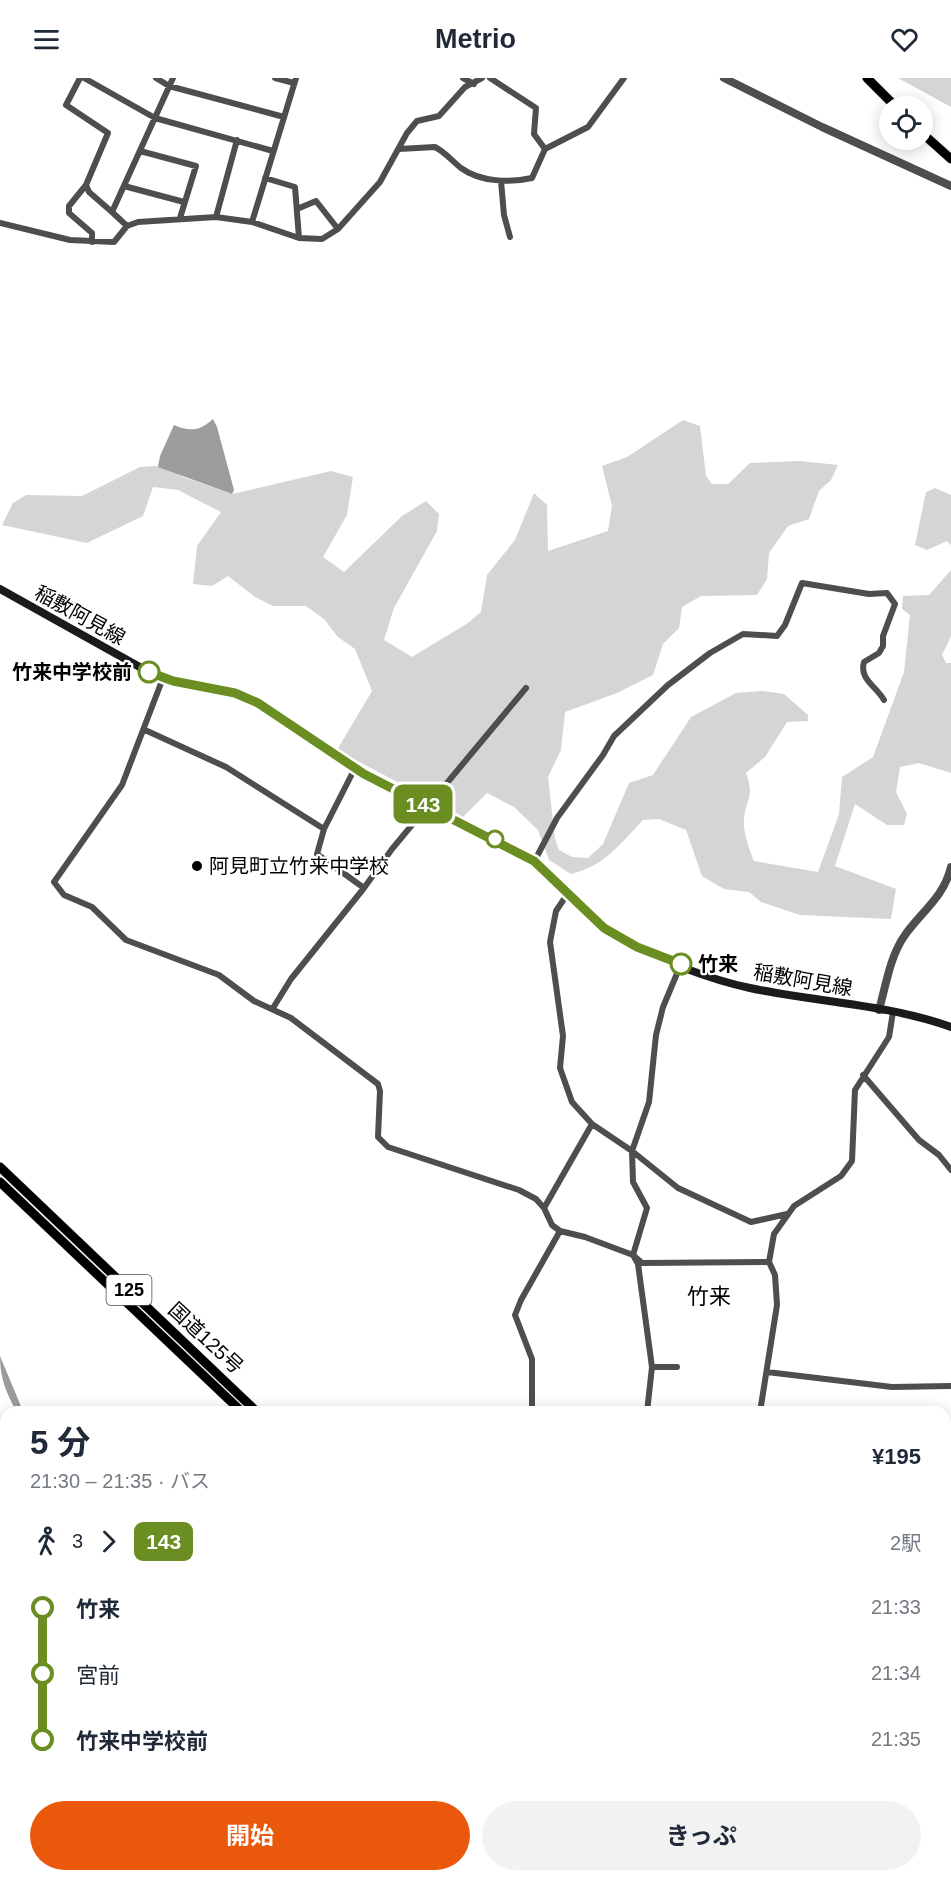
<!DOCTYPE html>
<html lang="ja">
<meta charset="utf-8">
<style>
:root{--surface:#fff;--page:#f2f2f3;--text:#1f2937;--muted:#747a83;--accent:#ea580c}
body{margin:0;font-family:Arial,"Noto Sans JP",sans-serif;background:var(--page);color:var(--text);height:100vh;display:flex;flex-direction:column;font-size:22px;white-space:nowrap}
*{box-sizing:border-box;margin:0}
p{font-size:20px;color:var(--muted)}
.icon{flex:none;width:33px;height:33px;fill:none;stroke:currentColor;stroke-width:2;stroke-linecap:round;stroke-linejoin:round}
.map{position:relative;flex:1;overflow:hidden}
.drawer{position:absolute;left:0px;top:1328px;width:951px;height:476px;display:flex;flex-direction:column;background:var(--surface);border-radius:18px 18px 0 0;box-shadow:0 3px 15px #0003}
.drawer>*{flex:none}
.badge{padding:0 12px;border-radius:9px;font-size:21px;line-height:39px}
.fabs{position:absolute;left:879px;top:18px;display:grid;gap:12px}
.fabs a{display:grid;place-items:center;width:54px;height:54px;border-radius:50%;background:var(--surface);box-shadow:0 3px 15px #0003;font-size:30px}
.map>.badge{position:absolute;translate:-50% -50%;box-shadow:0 0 0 3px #fff}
.legs{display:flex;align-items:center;gap:9px;height:66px;padding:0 30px;font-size:20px}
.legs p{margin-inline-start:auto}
.head{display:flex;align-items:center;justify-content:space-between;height:102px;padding:0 30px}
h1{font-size:33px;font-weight:700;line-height:45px}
.action{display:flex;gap:12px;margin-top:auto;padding:12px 30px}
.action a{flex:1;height:69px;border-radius:36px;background:var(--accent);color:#fff;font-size:24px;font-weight:700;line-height:69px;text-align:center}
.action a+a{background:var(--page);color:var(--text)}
ul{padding:0 30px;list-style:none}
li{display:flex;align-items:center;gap:21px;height:66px;font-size:22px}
li i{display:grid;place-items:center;width:9px;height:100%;margin:0 8px;background:currentColor}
li i::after{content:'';width:15px;height:15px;margin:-8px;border:4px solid;border-radius:50%;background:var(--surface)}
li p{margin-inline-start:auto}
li:first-child i{background:linear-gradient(#0000 50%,currentColor 0)}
li:last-child i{background:linear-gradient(currentColor 50%,#0000 0)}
header{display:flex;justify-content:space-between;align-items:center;height:78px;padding:0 30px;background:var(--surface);font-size:27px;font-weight:700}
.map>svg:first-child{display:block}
.green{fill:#d5d5d5}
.water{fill:#9c9c9c}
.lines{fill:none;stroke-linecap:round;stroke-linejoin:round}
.river{stroke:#9c9c9c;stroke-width:14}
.primary-casing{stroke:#dbdbdb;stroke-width:10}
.trunk-casing{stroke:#dbdbdb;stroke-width:10}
.minor{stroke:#4e4e4e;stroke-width:6}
.tertiary{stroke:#4e4e4e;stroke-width:8}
.secondary{stroke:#1b1b1b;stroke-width:8}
.primary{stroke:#000;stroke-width:9}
.trunk{stroke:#000;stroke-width:9}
.line-1-casing{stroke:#fff;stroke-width:14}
.line-1{stroke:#6b8e23;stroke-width:9}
.stop-1-dot{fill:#fff;stroke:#6b8e23;stroke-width:3}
.poi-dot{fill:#000;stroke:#fff;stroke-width:2}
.labels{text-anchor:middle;stroke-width:4.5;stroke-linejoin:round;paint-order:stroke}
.shield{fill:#fff;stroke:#4c4c4c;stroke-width:1.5}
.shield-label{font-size:18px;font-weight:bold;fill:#000}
.street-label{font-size:20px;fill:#000;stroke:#fff}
.stop-label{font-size:20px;font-weight:bold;fill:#000;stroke:#fff;text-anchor:end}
.poi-label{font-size:20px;fill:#000;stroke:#fff;text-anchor:start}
.quarter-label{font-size:22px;fill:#000;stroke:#fff}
</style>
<header><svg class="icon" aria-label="menu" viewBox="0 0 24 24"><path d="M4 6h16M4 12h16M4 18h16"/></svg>Metrio<svg class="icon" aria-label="heart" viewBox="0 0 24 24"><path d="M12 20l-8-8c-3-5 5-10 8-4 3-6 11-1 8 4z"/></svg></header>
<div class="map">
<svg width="951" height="1802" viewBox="0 0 951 1802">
<rect width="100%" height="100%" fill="#fff"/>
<path class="green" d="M 898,0 L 951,0 L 951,29 Z
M 683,342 L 700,348 L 706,398 L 712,406 L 728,406 L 750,385 L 800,383 L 838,387 L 831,402 L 819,413 L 809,441 L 788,448 L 769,475 L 767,501 L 757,517 L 701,518 L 682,529 L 679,550 L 663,566 L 653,597 L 617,615 L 565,634 L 561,672 L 548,699 L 555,761 L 559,772 L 572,779 L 588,780 L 603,766 L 629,705 L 653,697 L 691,639 L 736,615 L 763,613 L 784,616 L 808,637 L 808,643 L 787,644 L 765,679 L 746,695 C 755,721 746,719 744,741 C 743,754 749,771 754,783 L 818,794 L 839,736 L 842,699 L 873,679 L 904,594 L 910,537 L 902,531 L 903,518 L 929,517 L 951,492 L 951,558 L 942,577 L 946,585 L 951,585 L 951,695 L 919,685 L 900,689 L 896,714 L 907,736 L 904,747 L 887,747 L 855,726 L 835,788 L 896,811 L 891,841 L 800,837 L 761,824 L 749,814 L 724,811 L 702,798 L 686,752 L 659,741 L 643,742 C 620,766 605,788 571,796 L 549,782 L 538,752 L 514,729 L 487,715 L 463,739 L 337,672 L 372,613 L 355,571 L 338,559 L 324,541 L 306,528 L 273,528 L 255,519 L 228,498 L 212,508 L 193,506 L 197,468 L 221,434 L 178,412 L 153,409 L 143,438 L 87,465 L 2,447 L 13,425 L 26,417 L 82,418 L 140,389 L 155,388 L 170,391 L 183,399 L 232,416 L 331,393 L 353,399 L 347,437 L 323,479 L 344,494 L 402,438 L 426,423 L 439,436 L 437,453 L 394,530 L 384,562 L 412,579 L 468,545 L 481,534 L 487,497 L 515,462 L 534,415 L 547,427 L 548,473 L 608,453 L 612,428 L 602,388 L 627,379 Z
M 935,410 L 951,417 L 951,467 L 947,463 L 927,472 L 915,467 L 926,414 Z
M 6,1490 L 6,1657 L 0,1653 L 0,1497 Z
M 421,1797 L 474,1797 L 479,1802 L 422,1802 Z"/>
<path class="water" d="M 213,341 L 217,349 L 234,412 L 232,416 L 158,389 L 160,378 L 174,347 C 190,354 200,353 213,341 Z
M 0,1278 L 23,1333 L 16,1333 C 6,1314 0,1300 0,1278 Z"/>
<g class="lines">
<path class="river" d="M 628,1797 L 634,1802"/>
<g class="primary-casing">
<path id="primary" d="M 867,0 L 895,28
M 922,55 L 951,81"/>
</g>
<g class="trunk-casing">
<path id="trunk" d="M 0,1089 L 257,1334
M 0,1104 L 242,1334
M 731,1797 L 737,1802
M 747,1797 L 752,1802"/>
</g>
<path class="minor" d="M 80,0 L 66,27 L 108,55 L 86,107 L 69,128 L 69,135 L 92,155 L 92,164
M 84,0 L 155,40 L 273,73
M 156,0 L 169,8 L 284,39
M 275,0 L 294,5
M 463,0 L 474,6
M 490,0 L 536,30 L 534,56 L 545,71
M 399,71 L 435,69 C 445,74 452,83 461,90 C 480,104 510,105 532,100 L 545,71 L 588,49 L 624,0
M 140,73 L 196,88 L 180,140
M 265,100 L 295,109 L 299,160
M 501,103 L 504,137 L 510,159
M 86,107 L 89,114 L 112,134
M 124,108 L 184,124
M 297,131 L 316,123 L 338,151
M 216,139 L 237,62
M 252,144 L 296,0
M 0,145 L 70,162 L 114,164 L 127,148 L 138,144 L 216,139 L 252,144 L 299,160 L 322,161 L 338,151 L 380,104 L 407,55 L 417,43 L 439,38 L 465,9 L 482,0
M 127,148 L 112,134 L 173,0
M 163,600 L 122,707 L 54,804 L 64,817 L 92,829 L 126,862 L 219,897 L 254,923 L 291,940 L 378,1006 L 380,1013 L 378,1059 L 388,1069 L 519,1112 L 536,1121 L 544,1130 L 552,1147 L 560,1153 L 585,1159 L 633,1177 L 642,1185 L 769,1184
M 145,652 L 226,689 L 324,751
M 534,784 L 557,740 L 603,677 L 614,658 L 668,607 L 710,575 L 743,556 L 777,558 L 785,547 L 802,505 L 869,516 L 887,515 L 895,526 L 883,558 L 883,568 L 879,575 L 864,584 C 859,601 876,608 884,622
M 364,810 L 392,771 L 526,610
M 568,815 L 556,833 L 550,864 L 563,958 L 560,990 L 572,1024 L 592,1046 L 632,1073 L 678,1110 L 751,1144 L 787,1136
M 273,930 L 291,901 L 364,810 L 317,776 L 324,751 L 355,690
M 863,997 L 919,1062 L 939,1077 L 951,1092
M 544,1130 L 592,1046
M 652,1289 L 677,1289
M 767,1294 L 892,1309 L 951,1308
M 532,1334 L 532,1281 L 515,1237 L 521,1222 L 560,1153
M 647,1334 L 652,1289 L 638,1186 L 633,1177 L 647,1130 L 633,1104 L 632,1073 L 649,1024 L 656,957 L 663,929 L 681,886
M 760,1334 L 777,1227 L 775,1197 L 769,1184 L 774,1156 L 794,1128 L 841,1098 L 852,1083 L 855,1012 L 889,959 L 893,934
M 945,1758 L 951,1763
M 256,1802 L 262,1797"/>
<path class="tertiary" d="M 724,0 L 822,49 L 951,108
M 879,932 C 886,907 890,878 905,857 C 922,833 944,819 951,789"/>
<path class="secondary" d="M 0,511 L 154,597 L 235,615 L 258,625 L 355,690 L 534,784 C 565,808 587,842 622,862 C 657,881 711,902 750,910 C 816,924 887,926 951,949"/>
<use href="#primary" class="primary"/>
<use href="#trunk" class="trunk"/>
</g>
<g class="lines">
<g class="line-1-casing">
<path id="line-1" d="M 149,594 L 173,603 L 235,615 L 258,625 L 364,696 L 534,783 L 604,850 L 637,869 L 681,886"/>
</g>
<use href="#line-1" class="line-1"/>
</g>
<g class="stop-1-dot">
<circle cx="149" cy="594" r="10"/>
<circle cx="495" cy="761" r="8"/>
<circle cx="681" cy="886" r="10"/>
</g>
<circle class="poi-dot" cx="197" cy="788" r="6"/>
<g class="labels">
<rect class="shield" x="106.5" y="1197" width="45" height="30" rx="4.5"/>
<g class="shield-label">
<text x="129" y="1218">125</text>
</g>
<g class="street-label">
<text transform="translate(80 537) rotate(29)" y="7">稲敷阿見線</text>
<text transform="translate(803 902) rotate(10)" y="7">稲敷阿見線</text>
<text transform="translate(206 1260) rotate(43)" y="7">国道125号</text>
</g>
<g class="stop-label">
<text x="132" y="601">竹来中学校前</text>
<text x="698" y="893" text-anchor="start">竹来</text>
</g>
<g class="poi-label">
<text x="209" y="795">阿見町立竹来中学校</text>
</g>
<g class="quarter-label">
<text x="709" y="1226">竹来</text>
</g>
</g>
</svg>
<div class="fabs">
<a><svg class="icon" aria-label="locate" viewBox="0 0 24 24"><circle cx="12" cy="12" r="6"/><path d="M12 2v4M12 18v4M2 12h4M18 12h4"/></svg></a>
</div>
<b class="badge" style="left:423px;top:726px;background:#6b8e23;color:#fff">143</b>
<section class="drawer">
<div class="head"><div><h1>5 分</h1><p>21:30 – 21:35 · バス</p></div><b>¥195</b></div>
<div class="legs"><svg class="icon" aria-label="walk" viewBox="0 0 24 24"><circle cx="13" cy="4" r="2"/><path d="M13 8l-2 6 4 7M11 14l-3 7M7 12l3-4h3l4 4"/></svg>3<svg class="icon" aria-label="forward" viewBox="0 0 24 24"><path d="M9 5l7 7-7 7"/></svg><b class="badge" style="background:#6b8e23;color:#fff">143</b><p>2駅</p></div>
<ul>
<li><i style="color:#6b8e23"></i><b>竹来</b><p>21:33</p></li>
<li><i style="color:#6b8e23"></i><span>宮前</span><p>21:34</p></li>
<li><i style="color:#6b8e23"></i><b>竹来中学校前</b><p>21:35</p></li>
</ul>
<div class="action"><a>開始</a><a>きっぷ</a></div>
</section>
</div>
